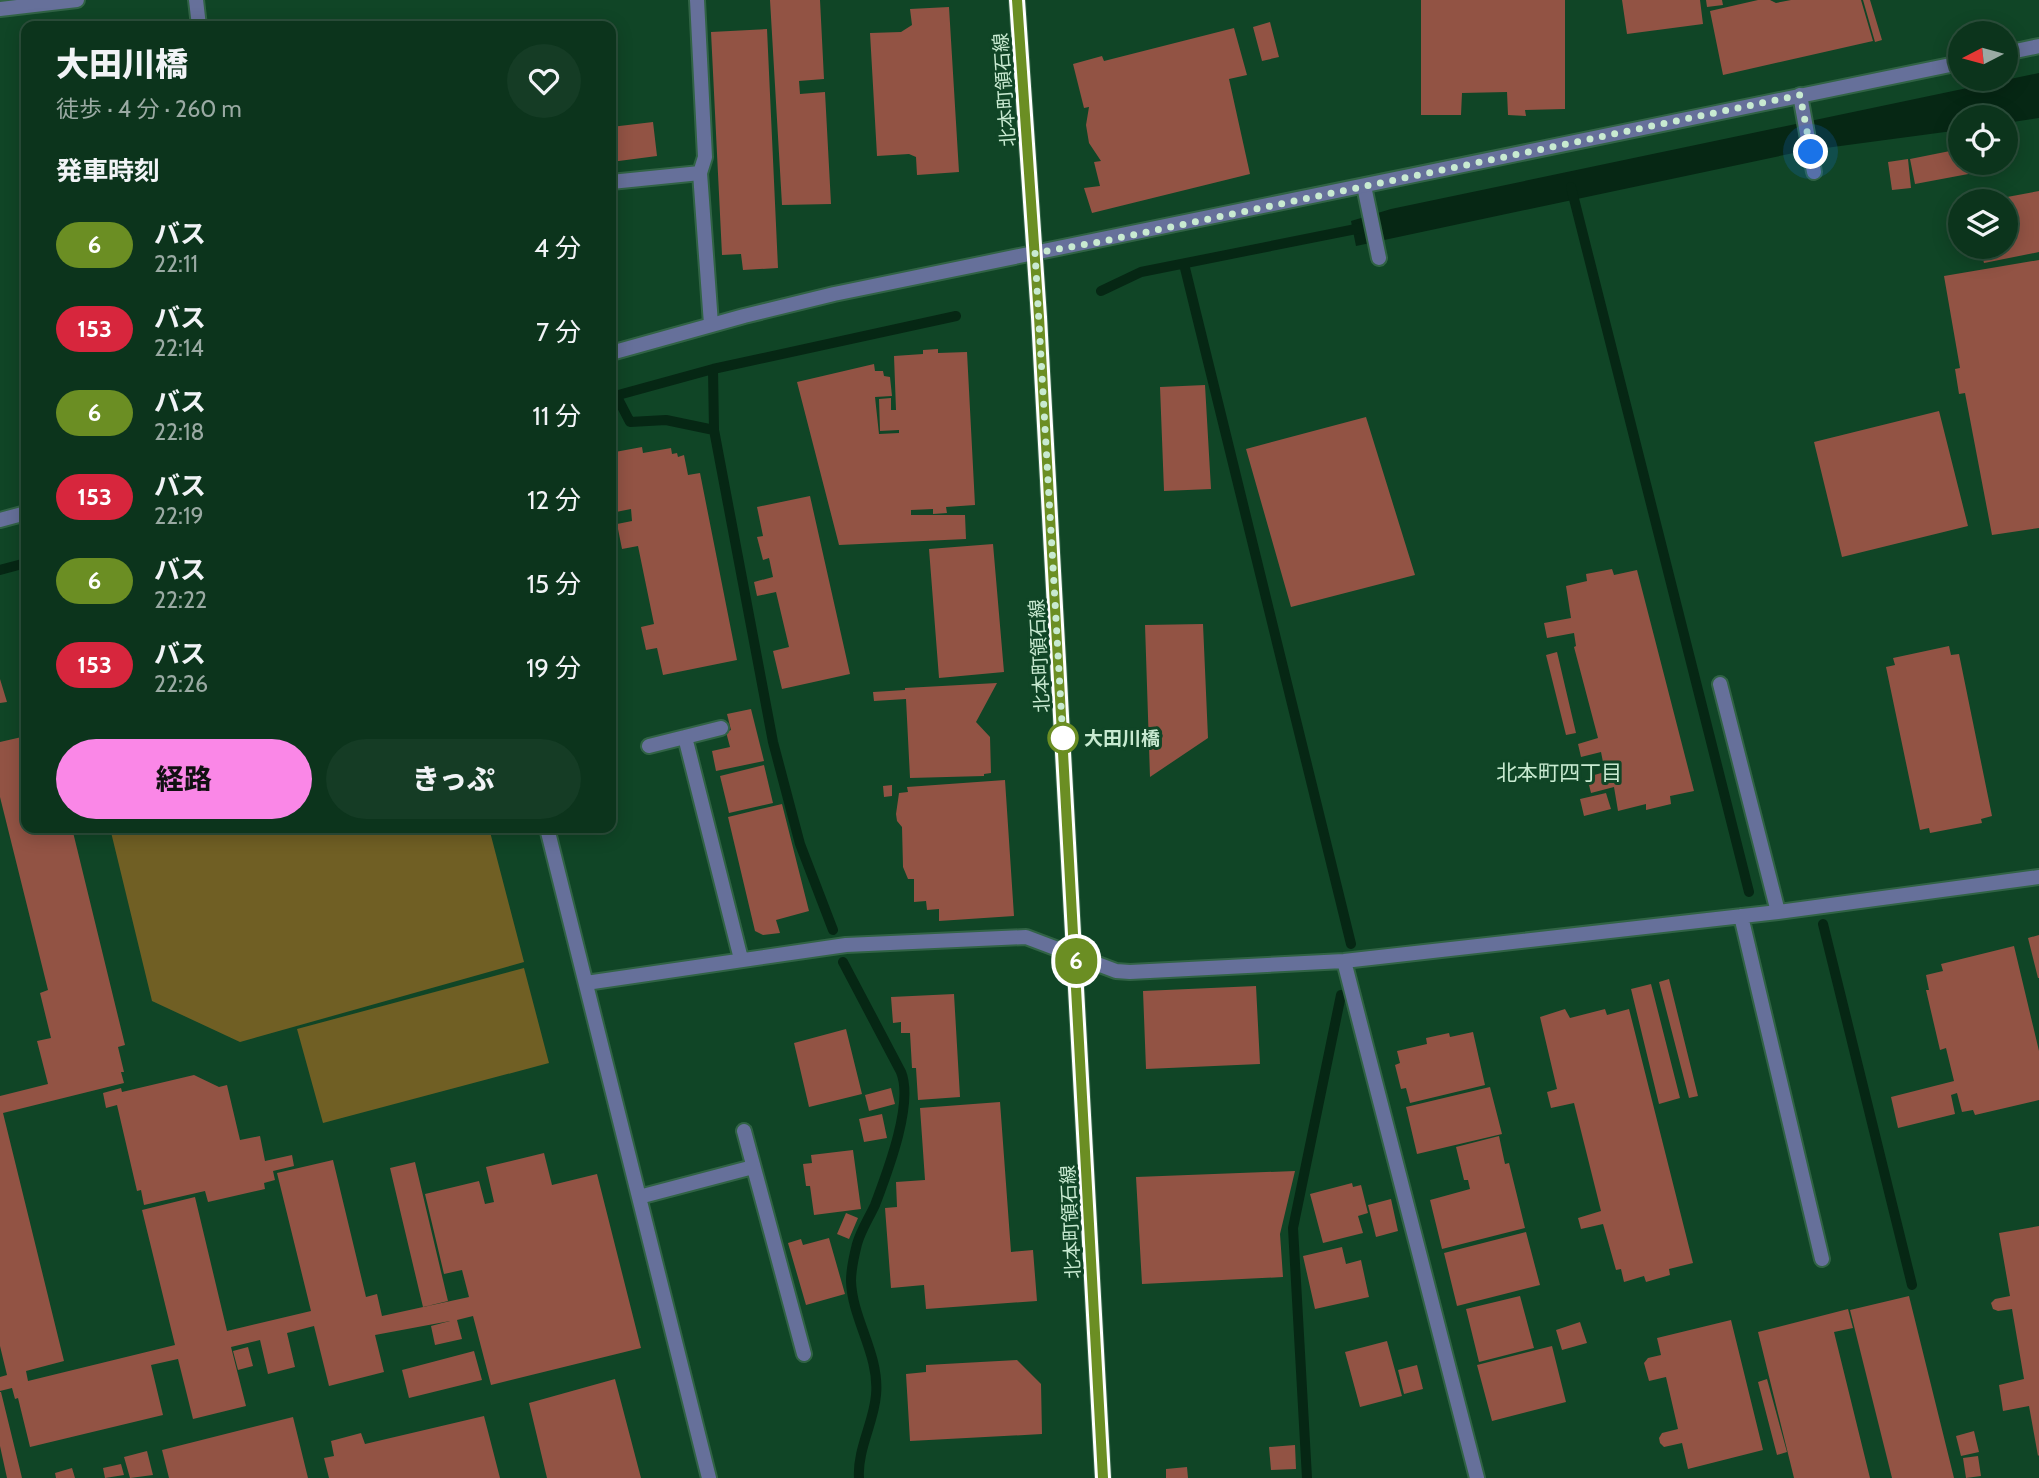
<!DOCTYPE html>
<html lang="ja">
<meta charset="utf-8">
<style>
:root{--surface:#0c341c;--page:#153c25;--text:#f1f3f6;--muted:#9aaaa3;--line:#2c4f3b;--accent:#fa87e7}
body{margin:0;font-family:Cabin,"Noto Sans JP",sans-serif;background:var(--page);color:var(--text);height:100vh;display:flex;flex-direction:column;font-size:26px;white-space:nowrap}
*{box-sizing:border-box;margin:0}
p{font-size:23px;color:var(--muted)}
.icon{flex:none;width:38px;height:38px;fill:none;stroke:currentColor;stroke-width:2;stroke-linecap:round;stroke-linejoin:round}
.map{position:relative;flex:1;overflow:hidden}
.side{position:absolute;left:21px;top:21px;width:595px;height:812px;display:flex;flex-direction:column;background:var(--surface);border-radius:14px;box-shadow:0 4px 18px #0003,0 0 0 2px var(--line)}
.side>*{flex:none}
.badge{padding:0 14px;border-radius:23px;font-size:24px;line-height:46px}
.needle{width:46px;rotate:264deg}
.fabs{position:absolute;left:1948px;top:21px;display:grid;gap:14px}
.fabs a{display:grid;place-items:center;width:70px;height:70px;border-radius:50%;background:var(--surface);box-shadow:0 4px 18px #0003,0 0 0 2px var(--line);font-size:35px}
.you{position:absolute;width:35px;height:35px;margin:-18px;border:5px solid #fff;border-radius:50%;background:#1a73e8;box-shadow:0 0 0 10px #1a73e833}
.map>.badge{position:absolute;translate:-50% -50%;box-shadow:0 0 0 4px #fff}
h2{padding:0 35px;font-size:26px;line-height:63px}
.round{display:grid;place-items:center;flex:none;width:74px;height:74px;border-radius:37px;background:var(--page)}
.summary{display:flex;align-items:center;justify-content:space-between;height:119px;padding:0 35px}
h1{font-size:33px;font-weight:800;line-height:52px}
.button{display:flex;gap:14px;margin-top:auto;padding:14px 35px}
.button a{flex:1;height:80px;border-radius:42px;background:var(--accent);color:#111;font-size:28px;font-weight:800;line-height:80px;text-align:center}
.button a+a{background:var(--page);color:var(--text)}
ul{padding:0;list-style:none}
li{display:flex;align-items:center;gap:21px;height:84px;padding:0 35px}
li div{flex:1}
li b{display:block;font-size:26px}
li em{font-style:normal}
li .badge{min-width:77px;font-weight:700;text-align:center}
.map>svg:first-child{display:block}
.green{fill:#705f24}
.water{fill:#062714}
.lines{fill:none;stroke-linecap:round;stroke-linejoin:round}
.stream{stroke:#062714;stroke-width:10}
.building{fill:#925344}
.minor-casing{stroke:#316345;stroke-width:18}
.tertiary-casing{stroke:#316345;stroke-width:18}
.secondary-casing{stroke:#316345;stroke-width:18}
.minor{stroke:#66709a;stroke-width:14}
.tertiary{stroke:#66709a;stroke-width:14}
.secondary{stroke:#7e8dd0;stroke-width:14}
.line-casing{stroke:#fff;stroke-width:16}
.line{stroke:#6b8e23;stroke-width:10}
.walk{stroke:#c8ead1;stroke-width:7;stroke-dasharray:0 12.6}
.stop-dot{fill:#fff;stroke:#6b8e23;stroke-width:3.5}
.labels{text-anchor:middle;stroke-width:6;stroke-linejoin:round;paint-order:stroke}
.street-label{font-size:19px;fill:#c8ead1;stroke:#104526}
.stop-label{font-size:19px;font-weight:bold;fill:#c8ead1;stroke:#104526;text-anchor:start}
.neighbourhood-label{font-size:21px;fill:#c8ead1;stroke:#104526}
</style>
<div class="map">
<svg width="2039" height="1478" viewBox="0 0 2039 1478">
<rect width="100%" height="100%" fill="#104526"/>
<path class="green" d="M 110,828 L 489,828 L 524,962 L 240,1042 L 152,1001 Z
M 524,968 L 549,1063 L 323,1123 L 297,1029 Z"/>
<path class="water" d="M 2039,73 L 2039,118 L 2006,123 L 2006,117 L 1960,117 L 1960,130 L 1803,151 L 1356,246 L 1351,221 L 1391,209 Z"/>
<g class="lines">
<path class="stream" d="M 1571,187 L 1749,892
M 1184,264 L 1351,944
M 1101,291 L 1141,272 L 1366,227
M 713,369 L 714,430
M 616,395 L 630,422 L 666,420 L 714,430 L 773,742 L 800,844 L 833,930
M 611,397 L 713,369 L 956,316
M 0,570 L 26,563
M 1823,924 L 1912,1285
M 843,962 L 901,1072 C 914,1104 887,1173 875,1205 C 869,1218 861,1230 857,1244 C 854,1256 851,1269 851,1281 C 852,1319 880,1355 876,1395 C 874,1422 857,1450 859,1478
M 1307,1478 L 1293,1228 L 1341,995"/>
</g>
<path class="building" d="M 770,0 L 820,0 L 824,79 L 799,81 L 800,94 L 825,92 L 831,204 L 782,205 Z
M 1421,0 L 1565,0 L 1565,109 L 1525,110 L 1526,116 L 1508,115 L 1507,92 L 1462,93 L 1461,115 L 1421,115 Z
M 1622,0 L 1700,0 L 1703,24 L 1627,34 Z
M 1706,0 L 1722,0 L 1723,5 L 1707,7 Z
M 1758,0 L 1770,0 L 1776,3 L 1791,0 L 1861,0 L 1873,41 L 1723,75 L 1710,11 Z
M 1863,0 L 1870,0 L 1882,40 L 1875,42 Z
M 949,7 L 959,172 L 917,175 L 916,157 L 909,154 L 877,156 L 870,33 L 901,32 L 912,25 L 910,9 Z
M 1270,22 L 1279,57 L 1262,61 L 1253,27 Z
M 1234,28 L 1247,75 L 1229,79 L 1250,174 L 1092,213 L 1084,188 L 1100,186 L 1094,162 L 1101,161 L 1089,143 L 1086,125 L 1089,107 L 1084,108 L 1073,64 L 1102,56 L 1104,61 Z
M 767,29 L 778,268 L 743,270 L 741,254 L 722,255 L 711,32 Z
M 653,122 L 657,156 L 611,162 L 611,127 Z
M 1960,149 L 1960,163 L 1994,163 L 1995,169 L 1915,184 L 1910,159 Z
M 1908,159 L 1911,188 L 1892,190 L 1888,162 Z
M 2039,191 L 2039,252 L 1984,263 L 1980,247 L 2006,247 L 2006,201 L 1991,200 Z
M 2039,260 L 2039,528 L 1992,535 L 1965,393 L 1959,394 L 1955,369 L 1960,368 L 1944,276 Z
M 938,349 L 938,353 L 967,352 L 975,505 L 946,507 L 947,513 L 933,514 L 933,509 L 911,510 L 911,515 L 965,515 L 966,539 L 839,545 L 797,382 L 874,364 L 875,371 L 883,371 L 884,376 L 890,377 L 892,396 L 875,397 L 879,434 L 899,433 L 899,430 L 880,431 L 879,399 L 891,398 L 891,410 L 896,410 L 894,356 L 923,354 L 923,350 Z
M 1205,385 L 1211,489 L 1164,491 L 1160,387 Z
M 1939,411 L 1968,526 L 1842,557 L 1814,442 Z
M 1366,417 L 1415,575 L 1291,607 L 1246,449 Z
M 642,447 L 643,453 L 671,448 L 672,454 L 677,453 L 678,457 L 684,455 L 688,475 L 700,473 L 737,660 L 663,675 L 657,648 L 646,650 L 641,627 L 654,624 L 638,546 L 622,549 L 617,524 L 632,521 L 631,509 L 611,513 L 611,449 L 614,448 L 615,452 Z
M 810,496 L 850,674 L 782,689 L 773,651 L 789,647 L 776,592 L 757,596 L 754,582 L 773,577 L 769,558 L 763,560 L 757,537 L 763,536 L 757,507 Z
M 993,544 L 1004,672 L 939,678 L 929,549 Z
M 1612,569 L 1614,575 L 1637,570 L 1694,791 L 1670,796 L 1671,804 L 1646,810 L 1646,804 L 1618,811 L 1614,787 L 1591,793 L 1587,777 L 1605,772 L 1601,752 L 1581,757 L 1578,744 L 1598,738 L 1574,647 L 1576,646 L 1574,633 L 1547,638 L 1544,623 L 1571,618 L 1566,586 L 1587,581 L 1586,574 Z
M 1203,624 L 1208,738 L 1150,777 L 1145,625 Z
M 1949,646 L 1951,655 L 1959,654 L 1992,816 L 1981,819 L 1982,823 L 1930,833 L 1929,828 L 1920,830 L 1886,667 L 1895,665 L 1893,658 Z
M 1557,652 L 1576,733 L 1566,735 L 1546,655 Z
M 0,679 L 7,702 L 0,703 Z
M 997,683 L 976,722 L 990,737 L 991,773 L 984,774 L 984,776 L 910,778 L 906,699 L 874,701 L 873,692 L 905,690 L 905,688 Z
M 751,709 L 764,761 L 716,771 L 712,751 L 730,747 L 726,732 L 731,730 L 727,714 Z
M 26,736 L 26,828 L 72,828 L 125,1045 L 118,1047 L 124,1072 L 121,1072 L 124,1083 L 3,1113 L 64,1361 L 26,1371 L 28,1381 L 175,1345 L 142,1210 L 195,1197 L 227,1331 L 311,1311 L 277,1173 L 333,1160 L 366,1297 L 377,1294 L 382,1316 L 469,1297 L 462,1270 L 444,1274 L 425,1194 L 479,1181 L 485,1204 L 494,1202 L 486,1167 L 544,1153 L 552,1185 L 597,1174 L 641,1348 L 491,1385 L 473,1316 L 457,1320 L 462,1339 L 435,1345 L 431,1326 L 450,1321 L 375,1335 L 384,1372 L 329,1386 L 314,1326 L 287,1333 L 295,1367 L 268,1374 L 260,1340 L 231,1347 L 246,1406 L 193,1419 L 178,1359 L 151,1365 L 163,1415 L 30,1447 L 18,1398 L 15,1399 L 12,1388 L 0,1391 L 0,1377 L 7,1375 L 0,1346 L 0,1096 L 48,1084 L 37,1041 L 51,1038 L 40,993 L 48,990 L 0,797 L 0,742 Z
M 764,765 L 773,803 L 729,813 L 720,776 Z
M 1005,780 L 1014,916 L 939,921 L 939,909 L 927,910 L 926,901 L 914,902 L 914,879 L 908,879 L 903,867 L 902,827 L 897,821 L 896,814 L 899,793 L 908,792 L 907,787 Z
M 892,785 L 892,796 L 884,797 L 883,786 Z
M 1606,793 L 1611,809 L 1584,816 L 1580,799 Z
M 782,804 L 809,911 L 776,920 L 780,933 L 763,935 L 755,931 L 728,817 Z
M 2039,935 L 2039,978 L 2038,978 L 2028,938 Z
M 2014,946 L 2039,1051 L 2039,1100 L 1975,1115 L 1973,1110 L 1962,1112 L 1957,1093 L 1951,1095 L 1955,1114 L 1898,1128 L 1891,1097 L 1954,1081 L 1946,1048 L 1940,1050 L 1926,990 L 1929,990 L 1926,975 L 1943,971 L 1941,964 Z
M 1669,979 L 1698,1096 L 1689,1098 L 1659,982 Z
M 1651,984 L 1680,1098 L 1659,1104 L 1631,989 Z
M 1256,986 L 1260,1064 L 1146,1069 L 1143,991 Z
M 954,994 L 960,1097 L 918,1100 L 916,1068 L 912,1068 L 910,1033 L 901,1033 L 901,1022 L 893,1023 L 891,997 Z
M 1565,1009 L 1570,1018 L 1605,1009 L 1607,1015 L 1629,1009 L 1693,1263 L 1669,1269 L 1670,1275 L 1646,1282 L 1644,1276 L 1624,1282 L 1621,1269 L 1616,1270 L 1603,1224 L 1581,1229 L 1578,1218 L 1601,1211 L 1574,1103 L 1551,1108 L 1547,1092 L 1557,1089 L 1540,1017 Z
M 846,1029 L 862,1094 L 809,1107 L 794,1043 Z
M 1473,1032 L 1485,1085 L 1410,1103 L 1406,1088 L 1401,1089 L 1395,1065 L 1400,1063 L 1397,1051 L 1427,1044 L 1426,1038 L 1449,1033 L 1450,1037 Z
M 194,1075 L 219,1087 L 227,1085 L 240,1140 L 260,1136 L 265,1161 L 292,1155 L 294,1166 L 273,1171 L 275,1180 L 264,1183 L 265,1189 L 208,1202 L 205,1191 L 144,1205 L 141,1190 L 137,1191 L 117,1105 L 106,1108 L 103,1093 L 121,1088 L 122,1092 Z
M 1490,1087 L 1502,1134 L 1417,1154 L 1406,1107 Z
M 891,1088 L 895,1104 L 869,1111 L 865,1095 Z
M 1000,1102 L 1011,1252 L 1033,1250 L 1037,1301 L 926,1309 L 924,1285 L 891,1288 L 885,1208 L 897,1207 L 896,1182 L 925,1180 L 920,1108 Z
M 882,1114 L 887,1138 L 864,1142 L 859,1119 Z
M 1499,1136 L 1505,1164 L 1509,1163 L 1525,1228 L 1442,1249 L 1430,1200 L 1470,1189 L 1468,1180 L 1464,1180 L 1456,1147 Z
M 853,1150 L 861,1209 L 814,1215 L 810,1186 L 806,1186 L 803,1164 L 812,1163 L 811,1155 Z
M 415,1162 L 448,1301 L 423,1307 L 390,1168 Z
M 1295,1171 L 1280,1234 L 1283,1277 L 1142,1284 L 1136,1177 Z
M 1352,1183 L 1353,1187 L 1361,1185 L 1368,1213 L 1358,1216 L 1363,1233 L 1323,1243 L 1310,1194 Z
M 1391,1199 L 1398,1231 L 1376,1237 L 1368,1205 Z
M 846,1213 L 858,1218 L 849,1239 L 837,1234 Z
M 2039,1226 L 2039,1455 L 2038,1456 L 2029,1406 L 2003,1411 L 1999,1385 L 2024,1379 L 2012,1309 L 1998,1311 L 1993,1309 L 1991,1303 L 1995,1299 L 2010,1296 L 1999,1233 Z
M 1526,1232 L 1540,1285 L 1457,1306 L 1444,1253 Z
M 829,1238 L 845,1294 L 806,1305 L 788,1243 L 801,1239 L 803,1245 Z
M 1342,1247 L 1346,1264 L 1361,1260 L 1369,1297 L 1315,1309 L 1303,1256 Z
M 1520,1296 L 1534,1348 L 1479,1362 L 1466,1309 Z
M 1909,1296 L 1954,1478 L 1892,1478 L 1850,1310 Z
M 1848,1309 L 1853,1328 L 1834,1332 L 1870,1478 L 1794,1478 L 1758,1332 Z
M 1731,1320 L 1763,1450 L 1688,1469 L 1682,1443 L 1664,1447 L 1660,1443 L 1659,1438 L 1662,1433 L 1678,1429 L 1666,1377 L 1649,1381 L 1644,1363 L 1648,1358 L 1661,1355 L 1657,1338 Z
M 1580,1322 L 1587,1343 L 1562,1350 L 1556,1330 Z
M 1387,1341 L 1402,1396 L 1360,1407 L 1345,1352 Z
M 1552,1346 L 1566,1402 L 1492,1421 L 1477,1365 Z
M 248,1347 L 253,1366 L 238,1370 L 233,1351 Z
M 474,1351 L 482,1380 L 409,1398 L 402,1370 Z
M 1017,1360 L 1041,1384 L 1042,1434 L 910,1441 L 906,1374 L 926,1372 L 926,1365 Z
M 1417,1365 L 1423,1389 L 1404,1394 L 1398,1370 Z
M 615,1379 L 641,1478 L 547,1478 L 529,1403 Z
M 1767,1379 L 1787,1452 L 1777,1455 L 1758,1382 Z
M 0,1392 L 1,1392 L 22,1478 L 7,1478 L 0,1446 Z
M 484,1416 L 500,1478 L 329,1478 L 324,1458 L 334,1456 L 331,1441 L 361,1433 L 365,1444 Z
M 293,1417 L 308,1478 L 169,1478 L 162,1450 Z
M 1974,1431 L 1979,1452 L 1961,1456 L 1956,1436 Z
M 1295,1445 L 1296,1469 L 1271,1470 L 1269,1447 Z
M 147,1451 L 153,1475 L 130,1478 L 124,1457 Z
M 1978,1456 L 1981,1476 L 1966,1478 L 1963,1458 Z
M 121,1464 L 124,1475 L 105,1478 L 103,1468 Z
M 1187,1467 L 1188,1478 L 1166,1478 L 1166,1469 Z
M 72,1468 L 75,1478 L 56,1478 L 55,1473 Z"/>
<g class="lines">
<g class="minor-casing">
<path id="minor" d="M 196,0 L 199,26
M 697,0 L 705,157 L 700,173 L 711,324
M 1800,95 L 1814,172
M 611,182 L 700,173
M 1364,186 L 1379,258
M 1720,684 L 1778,912
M 685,737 L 741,959
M 649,746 L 721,728
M 547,828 L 709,1478
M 1741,916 L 1822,1259
M 1344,961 L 1477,1478
M 586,983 L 846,945 L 1026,937 L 1116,971 L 1130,972 L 1344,961 L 1778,912 L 2039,877
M 744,1131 L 804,1354
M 639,1197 L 753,1167"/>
</g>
<g class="tertiary-casing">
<path id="tertiary" d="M 0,9 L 77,0
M 2006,53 L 2039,46
M 611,353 L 744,316 L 834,294 L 1960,63
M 0,520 L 26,513"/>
</g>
<g class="secondary-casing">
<path id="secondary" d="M 1017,0 L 1039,317 L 1103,1478"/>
</g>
<use href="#minor" class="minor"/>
<use href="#tertiary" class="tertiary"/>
<use href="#secondary" class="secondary"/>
</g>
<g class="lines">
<g class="line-casing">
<path id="line" d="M 1017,0 L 1039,317 L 1103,1478"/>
</g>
<use href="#line" class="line"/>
<path class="walk" d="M 1063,738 L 1063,741 L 1035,253 L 1099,242 L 1800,95 L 1811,152"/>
</g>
<circle class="stop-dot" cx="1063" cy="738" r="14"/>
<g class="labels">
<g class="street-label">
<text transform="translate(1004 90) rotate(-94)" y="7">北本町領石線</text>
<text transform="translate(1039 656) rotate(-93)" y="7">北本町領石線</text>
<text transform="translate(1070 1222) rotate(-93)" y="7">北本町領石線</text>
</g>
<g class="stop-label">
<text x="1084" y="745">大田川橋</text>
</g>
<g class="neighbourhood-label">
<text x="1559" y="780">北本町四丁目</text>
</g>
</g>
</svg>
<div class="fabs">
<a><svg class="needle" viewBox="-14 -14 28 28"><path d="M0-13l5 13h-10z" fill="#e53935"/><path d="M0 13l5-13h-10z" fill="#9aaaa3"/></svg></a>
<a><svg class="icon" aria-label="locate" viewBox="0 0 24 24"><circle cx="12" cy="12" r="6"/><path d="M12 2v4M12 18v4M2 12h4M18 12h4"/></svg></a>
<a><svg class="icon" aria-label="layers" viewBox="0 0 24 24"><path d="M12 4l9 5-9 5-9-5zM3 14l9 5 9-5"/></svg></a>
</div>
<div class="you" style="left:1811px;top:152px"></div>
<b class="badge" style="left:1076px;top:961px;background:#6b8e23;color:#fff">6</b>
<section class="side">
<div class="summary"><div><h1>大田川橋</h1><p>徒歩 · 4 分 · 260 m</p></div><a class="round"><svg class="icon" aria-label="heart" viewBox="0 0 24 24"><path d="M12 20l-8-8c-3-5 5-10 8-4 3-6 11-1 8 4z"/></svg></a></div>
<h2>発車時刻</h2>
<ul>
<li><span class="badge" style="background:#6b8e23;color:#fff">6</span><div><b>バス</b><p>22:11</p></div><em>4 分</em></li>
<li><span class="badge" style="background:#d7263d;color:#fff">153</span><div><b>バス</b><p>22:14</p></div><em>7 分</em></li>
<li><span class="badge" style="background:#6b8e23;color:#fff">6</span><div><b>バス</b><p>22:18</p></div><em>11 分</em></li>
<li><span class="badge" style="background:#d7263d;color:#fff">153</span><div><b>バス</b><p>22:19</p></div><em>12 分</em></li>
<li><span class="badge" style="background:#6b8e23;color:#fff">6</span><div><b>バス</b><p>22:22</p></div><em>15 分</em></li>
<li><span class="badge" style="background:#d7263d;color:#fff">153</span><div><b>バス</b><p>22:26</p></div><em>19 分</em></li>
</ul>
<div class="button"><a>経路</a><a>きっぷ</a></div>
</section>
</div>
